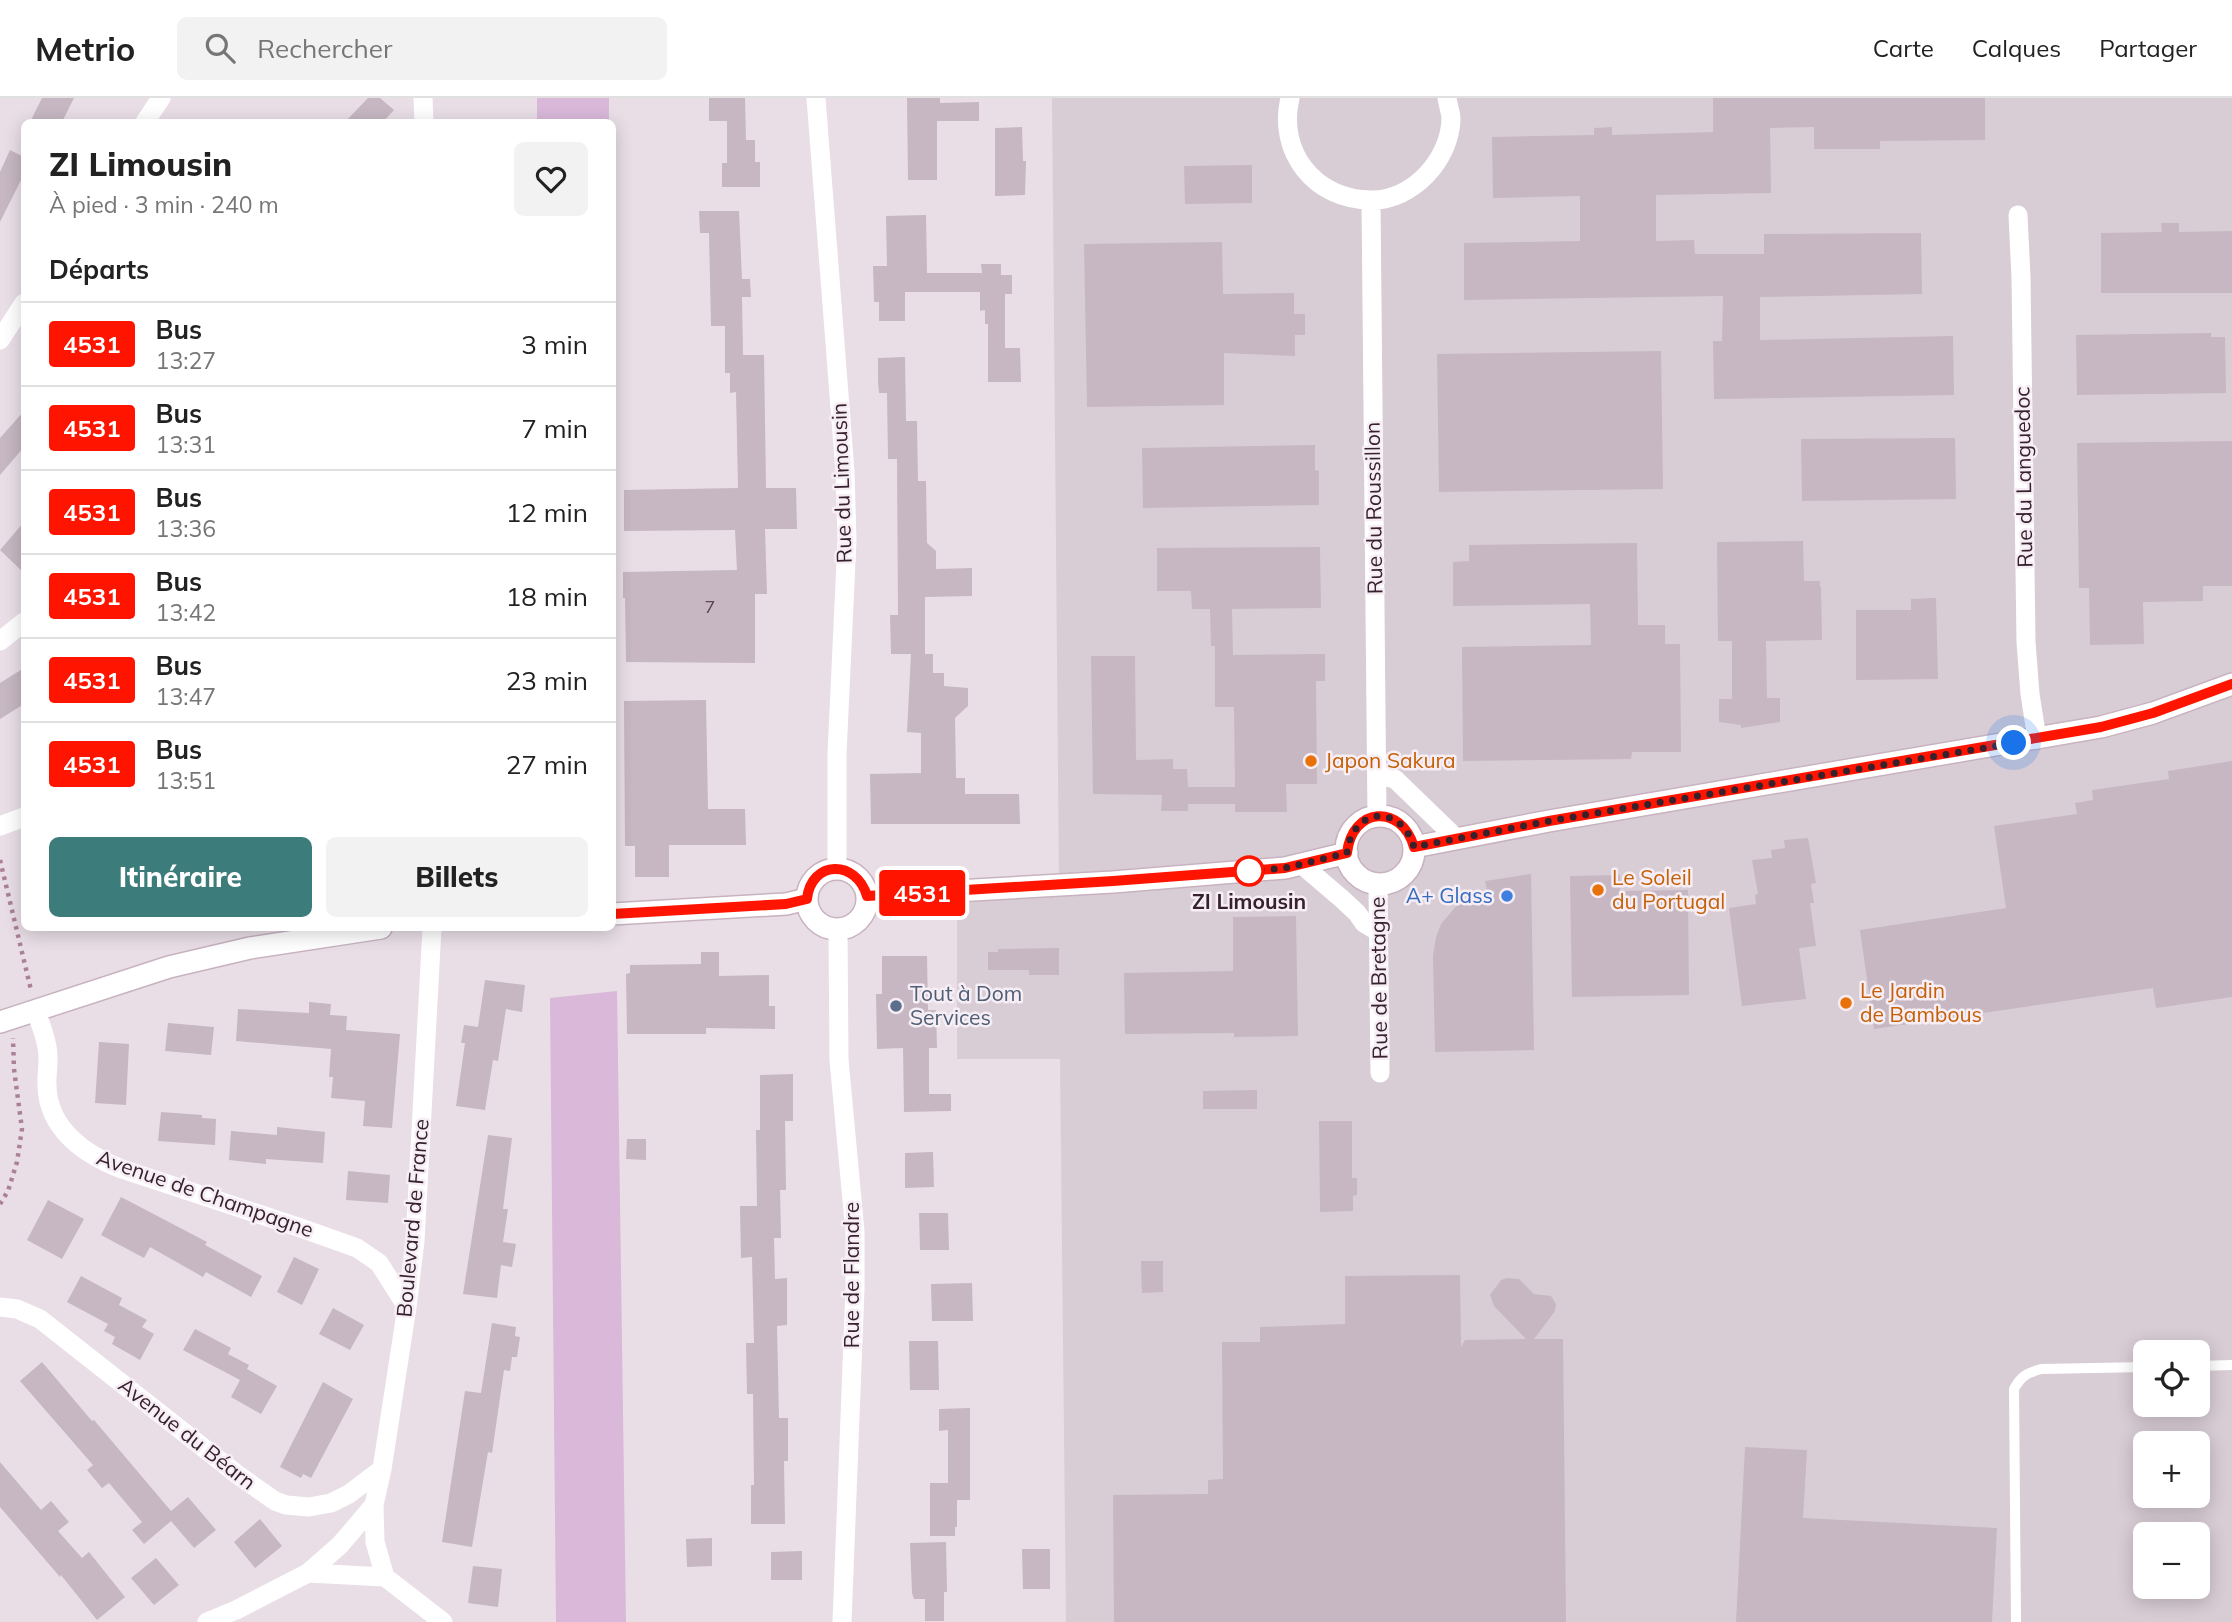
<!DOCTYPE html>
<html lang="fr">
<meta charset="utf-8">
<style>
:root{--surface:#fff;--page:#f2f2f2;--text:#222;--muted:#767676;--line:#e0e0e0;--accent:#3c7c7b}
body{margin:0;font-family:Mulish,sans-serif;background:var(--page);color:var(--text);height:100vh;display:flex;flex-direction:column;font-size:26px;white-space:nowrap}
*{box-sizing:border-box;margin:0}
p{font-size:23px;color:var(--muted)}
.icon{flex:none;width:38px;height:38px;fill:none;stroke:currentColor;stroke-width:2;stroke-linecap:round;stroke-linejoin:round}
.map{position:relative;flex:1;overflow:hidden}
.details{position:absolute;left:21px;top:21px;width:595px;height:812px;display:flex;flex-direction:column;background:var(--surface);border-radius:10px;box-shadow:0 4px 18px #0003}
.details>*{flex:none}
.badge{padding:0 14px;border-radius:5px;font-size:24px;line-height:46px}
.tools{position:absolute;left:2133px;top:1242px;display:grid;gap:14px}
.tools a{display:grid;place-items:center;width:77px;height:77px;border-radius:10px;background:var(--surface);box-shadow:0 4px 18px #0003;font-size:35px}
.you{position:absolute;width:35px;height:35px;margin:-18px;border:5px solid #fff;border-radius:50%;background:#1a73e8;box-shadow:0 0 0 10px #1a73e833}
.map>.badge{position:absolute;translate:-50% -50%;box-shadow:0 0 0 4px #fff}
h2{padding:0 28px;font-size:26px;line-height:63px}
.round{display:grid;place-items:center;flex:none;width:74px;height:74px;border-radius:10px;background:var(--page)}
.headline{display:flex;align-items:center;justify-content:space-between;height:119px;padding:0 28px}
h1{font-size:33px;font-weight:800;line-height:52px}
.action{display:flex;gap:14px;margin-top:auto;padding:14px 28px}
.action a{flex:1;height:80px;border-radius:10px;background:var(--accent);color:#fff;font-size:28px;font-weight:800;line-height:80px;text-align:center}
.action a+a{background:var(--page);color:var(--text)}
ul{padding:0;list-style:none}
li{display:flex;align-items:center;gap:21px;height:84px;padding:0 28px;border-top:2px solid var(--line)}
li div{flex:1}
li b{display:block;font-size:26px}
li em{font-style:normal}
li .badge{min-width:77px;font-weight:700;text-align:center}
header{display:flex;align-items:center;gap:42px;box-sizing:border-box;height:98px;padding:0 35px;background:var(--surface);border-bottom:2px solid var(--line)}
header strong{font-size:33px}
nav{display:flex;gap:38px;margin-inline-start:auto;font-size:24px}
.search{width:490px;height:63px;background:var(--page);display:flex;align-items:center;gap:18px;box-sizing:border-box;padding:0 24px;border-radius:10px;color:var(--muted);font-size:26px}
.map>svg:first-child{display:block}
.built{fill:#d9cdd5;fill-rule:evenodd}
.green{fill:#d9b8d9}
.building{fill:#c6b7c2}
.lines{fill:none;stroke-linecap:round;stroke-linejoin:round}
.secondary-casing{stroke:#c8b2c0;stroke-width:24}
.path{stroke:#ab8199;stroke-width:4.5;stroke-dasharray:3.5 5;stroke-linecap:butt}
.lane{stroke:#fff;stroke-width:10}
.street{stroke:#fff;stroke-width:19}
.secondary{stroke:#fff;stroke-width:21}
.line-casing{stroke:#fff;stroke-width:16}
.line{stroke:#ff1400;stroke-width:10}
.walk{stroke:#37212d;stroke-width:7;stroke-dasharray:0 12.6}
.food-dot{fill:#e8710a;stroke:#f6eef4;stroke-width:2.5}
.stop-dot{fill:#fff;stroke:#ff1400;stroke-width:3.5}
.shop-dot{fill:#3f7fe0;stroke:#f6eef4;stroke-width:2.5}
.service-dot{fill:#5c6f8a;stroke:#f6eef4;stroke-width:2.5}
.labels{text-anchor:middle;stroke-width:5;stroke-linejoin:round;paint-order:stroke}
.number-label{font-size:18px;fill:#5b4652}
.street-label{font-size:21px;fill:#37212d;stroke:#f6eef4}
.food-label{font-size:21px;fill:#c56008;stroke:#f6eef4;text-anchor:start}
.shop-label{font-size:21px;fill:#366cbe;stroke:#f6eef4;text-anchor:end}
.stop-label{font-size:21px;font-weight:bold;fill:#37212d;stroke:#f6eef4}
.service-label{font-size:21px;fill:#4e5e75;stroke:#f6eef4;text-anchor:start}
</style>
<header>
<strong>Metrio</strong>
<div class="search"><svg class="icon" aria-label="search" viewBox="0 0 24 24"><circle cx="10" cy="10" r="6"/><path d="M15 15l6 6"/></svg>Rechercher</div>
<nav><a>Carte</a><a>Calques</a><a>Partager</a></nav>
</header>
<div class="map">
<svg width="2232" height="1524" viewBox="0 0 2232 1524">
<rect width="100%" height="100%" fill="#e9dee6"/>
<path class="built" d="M 1052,0 L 2232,0 L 2232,1524 L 1066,1524 L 1060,961 L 957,961 L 957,796 L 1059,788 ZM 2146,1255 L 2198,1255 L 2198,1307 L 2146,1307 ZM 2146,1346 L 2198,1346 L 2198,1398 L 2146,1398 ZM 2146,1437 L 2198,1437 L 2198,1489 L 2146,1489 Z"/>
<path class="green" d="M 537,0 L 609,0 L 609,24 L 537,24 Z
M 617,893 L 626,1524 L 556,1524 L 550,900 Z"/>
<path class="building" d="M 42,0 L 74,0 L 62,24 L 30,24 Z
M 368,0 L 380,0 L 394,12 L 383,24 L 345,24 Z
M 709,0 L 745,0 L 746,42 L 755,42 L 755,64 L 760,64 L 760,89 L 722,89 L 722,65 L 727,65 L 727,23 L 709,23 Z
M 907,0 L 940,0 L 940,5 L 979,4 L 979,23 L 937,23 L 937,82 L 908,82 Z
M 1713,0 L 1985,0 L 1985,42 L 1880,43 L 1880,51 L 1814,51 L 1814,29 L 1770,30 L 1771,95 L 1656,97 L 1656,143 L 1694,142 L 1695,156 L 1764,156 L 1764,136 L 1921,135 L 1922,196 L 1760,199 L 1760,242 L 1953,238 L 1954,297 L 1714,301 L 1713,243 L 1722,243 L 1723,198 L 1464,202 L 1464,145 L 1580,143 L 1580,98 L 1493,100 L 1492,39 L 1594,37 L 1594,30 L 1612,29 L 1612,37 L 1713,34 Z
M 1022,29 L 1023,63 L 1026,63 L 1025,97 L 995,98 L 995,30 Z
M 10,52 L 24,59 L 24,76 L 0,124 L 0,74 Z
M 1252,67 L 1252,105 L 1185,106 L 1184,68 Z
M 699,113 L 739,113 L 742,181 L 750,181 L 751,199 L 742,199 L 743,257 L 764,257 L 766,390 L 796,390 L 797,431 L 765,431 L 767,496 L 755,496 L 755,565 L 626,564 L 625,500 L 623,500 L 623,474 L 737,472 L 735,432 L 624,433 L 624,392 L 738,390 L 736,294 L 730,295 L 730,275 L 725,275 L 725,228 L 711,228 L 709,135 L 700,135 Z
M 926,117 L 927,175 L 982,175 L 981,166 L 1001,166 L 1001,177 L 1012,177 L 1012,196 L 1005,196 L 1005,250 L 1020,250 L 1021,284 L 988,284 L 988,226 L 985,226 L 985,212 L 980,213 L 980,194 L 905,194 L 905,223 L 879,223 L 879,204 L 874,204 L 873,168 L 887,168 L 886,118 Z
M 2161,125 L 2179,125 L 2179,134 L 2232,133 L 2232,195 L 2101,195 L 2101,135 L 2162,134 Z
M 1222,144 L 1223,196 L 1294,195 L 1294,216 L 1305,216 L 1305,237 L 1295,237 L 1295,258 L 1224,255 L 1224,307 L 1087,309 L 1084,146 Z
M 2211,235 L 2211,239 L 2225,239 L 2226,295 L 2077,297 L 2076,237 Z
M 1661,253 L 1663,391 L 1439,394 L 1437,256 Z
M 905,259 L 906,323 L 917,323 L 918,383 L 926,383 L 927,445 L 936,453 L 936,471 L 972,470 L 972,498 L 925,499 L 925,556 L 933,556 L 933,575 L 944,575 L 944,588 L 968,590 L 968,608 L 955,620 L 956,680 L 965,680 L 965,696 L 1019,696 L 1020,726 L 871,726 L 870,676 L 921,675 L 921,635 L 907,634 L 911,556 L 891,556 L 890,517 L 898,517 L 897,361 L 888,361 L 887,295 L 879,295 L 878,284 L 878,260 Z
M 24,313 L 24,349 L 0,377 L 0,340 Z
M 1955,340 L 1956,401 L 1802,403 L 1801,341 Z
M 2232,343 L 2232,488 L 2203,488 L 2203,503 L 2143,504 L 2144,546 L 2090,547 L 2089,490 L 2079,490 L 2077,345 Z
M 1315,347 L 1315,372 L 1319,373 L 1319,407 L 1143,410 L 1142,350 Z
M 24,424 L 24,475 L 0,452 Z
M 1803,443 L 1804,483 L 1820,483 L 1820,489 L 1821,489 L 1822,542 L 1766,543 L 1767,600 L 1780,600 L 1780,624 L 1741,630 L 1741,627 L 1719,624 L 1719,601 L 1732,601 L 1732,543 L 1718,543 L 1717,444 Z
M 1637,445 L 1638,527 L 1665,527 L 1665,546 L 1680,546 L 1681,654 L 1632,654 L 1631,661 L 1463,663 L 1462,549 L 1591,547 L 1590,506 L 1453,508 L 1453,464 L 1469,463 L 1469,447 Z
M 1320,449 L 1321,510 L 1232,511 L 1233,557 L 1325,556 L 1325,583 L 1316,583 L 1317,686 L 1286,686 L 1287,714 L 1235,714 L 1235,706 L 1188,706 L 1188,713 L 1161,713 L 1162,697 L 1093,696 L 1091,558 L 1135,558 L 1136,662 L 1173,661 L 1173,671 L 1187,671 L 1188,689 L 1235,689 L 1234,609 L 1215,609 L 1215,548 L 1211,548 L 1210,511 L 1192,511 L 1191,493 L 1157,493 L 1157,450 Z
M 1936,500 L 1938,581 L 1856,582 L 1856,512 L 1911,512 L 1911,501 Z
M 24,570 L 24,606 L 0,621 L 0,585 Z
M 706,602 L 708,711 L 745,711 L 746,747 L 669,747 L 669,779 L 635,779 L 635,748 L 625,748 L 624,603 Z
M 2232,663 L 2232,899 L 2156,910 L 2153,890 L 1874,931 L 1860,832 L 2006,810 L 1994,728 L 2077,716 L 2075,705 L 2093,702 L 2092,692 L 2169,681 L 2168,673 Z
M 1808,740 L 1816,785 L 1811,786 L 1814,805 L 1810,805 L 1816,848 L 1799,850 L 1806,901 L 1742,908 L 1729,810 L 1756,806 L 1755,797 L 1758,796 L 1752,762 L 1772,760 L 1771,752 L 1785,750 L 1784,742 Z
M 1531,776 L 1534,952 L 1435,954 L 1433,858 L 1436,839 L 1441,826 L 1458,806 L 1487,792 L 1485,783 Z
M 1620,777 L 1620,793 L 1688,792 L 1689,897 L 1572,899 L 1570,778 Z
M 1296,818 L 1298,938 L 1234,939 L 1234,935 L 1125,936 L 1124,875 L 1233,873 L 1233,819 Z
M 1059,850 L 1059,877 L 1029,877 L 1029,872 L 988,872 L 988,854 L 998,854 L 998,851 Z
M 701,854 L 719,854 L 719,878 L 769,877 L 769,908 L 775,908 L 775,931 L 706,930 L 706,936 L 627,936 L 626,876 L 630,875 L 630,867 L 701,866 Z
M 882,858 L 927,858 L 928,912 L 936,912 L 937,950 L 929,950 L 929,996 L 951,996 L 951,1013 L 904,1014 L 903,950 L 877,951 L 876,896 L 882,896 Z
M 485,882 L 525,887 L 522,914 L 506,911 L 498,963 L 493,962 L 485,1012 L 456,1008 L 465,945 L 461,945 L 464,927 L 478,929 Z
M 309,904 L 331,906 L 330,917 L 347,918 L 346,932 L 400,936 L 392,1030 L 363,1028 L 365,1003 L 331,1000 L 333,979 L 329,979 L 331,951 L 236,943 L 238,911 L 309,915 Z
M 168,925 L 214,929 L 211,957 L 165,953 Z
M 99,944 L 129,946 L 126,1007 L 95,1005 Z
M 793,976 L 793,1023 L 785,1023 L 786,1092 L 780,1092 L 781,1140 L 774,1140 L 775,1181 L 787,1180 L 787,1227 L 777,1228 L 779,1320 L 788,1320 L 788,1363 L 784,1363 L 785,1426 L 751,1426 L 751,1387 L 754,1387 L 753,1296 L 747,1296 L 746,1245 L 754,1245 L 752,1159 L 741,1160 L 740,1108 L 757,1108 L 756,1032 L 760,1032 L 760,977 Z
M 1257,992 L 1257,1011 L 1203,1011 L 1203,993 Z
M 161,1014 L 202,1017 L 202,1020 L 216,1021 L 215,1047 L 158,1043 Z
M 1319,1023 L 1352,1023 L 1352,1080 L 1357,1080 L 1357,1097 L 1353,1098 L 1353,1113 L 1320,1114 Z
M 277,1029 L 325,1034 L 323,1065 L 266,1061 L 266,1066 L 229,1062 L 231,1033 L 277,1037 Z
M 488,1037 L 512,1040 L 503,1111 L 508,1111 L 503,1144 L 516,1146 L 512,1169 L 501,1167 L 497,1200 L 463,1196 Z
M 627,1041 L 646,1041 L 646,1062 L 626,1061 Z
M 933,1054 L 934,1089 L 905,1090 L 905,1055 Z
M 348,1073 L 390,1077 L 388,1105 L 346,1102 Z
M 121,1099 L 207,1144 L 205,1147 L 262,1178 L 251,1199 L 206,1174 L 203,1179 L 150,1149 L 144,1160 L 101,1137 Z
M 48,1102 L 84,1121 L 62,1161 L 27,1142 Z
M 919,1115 L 948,1115 L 949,1152 L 920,1152 Z
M 294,1159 L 319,1171 L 302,1207 L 277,1194 Z
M 1141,1163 L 1163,1163 L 1163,1194 L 1142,1195 Z
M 1460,1177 L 1461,1249 L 1465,1242 L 1526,1241 L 1494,1208 L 1490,1197 L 1501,1182 L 1507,1180 L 1519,1181 L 1534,1196 L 1551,1198 L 1556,1206 L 1555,1213 L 1534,1241 L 1563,1241 L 1566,1524 L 1114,1524 L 1113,1397 L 1208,1396 L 1208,1382 L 1223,1381 L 1222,1244 L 1260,1244 L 1260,1229 L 1345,1226 L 1345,1178 Z
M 81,1178 L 122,1200 L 119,1207 L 147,1222 L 142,1229 L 154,1236 L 140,1262 L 112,1246 L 115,1239 L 104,1233 L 108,1226 L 67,1204 Z
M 972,1185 L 973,1223 L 932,1223 L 931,1186 Z
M 333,1210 L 364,1227 L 350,1252 L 319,1236 Z
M 492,1225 L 516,1229 L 515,1238 L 520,1239 L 517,1259 L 512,1259 L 510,1273 L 504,1272 L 492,1355 L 488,1354 L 472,1449 L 442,1444 L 465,1293 L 481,1295 Z
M 195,1231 L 231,1250 L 228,1256 L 249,1267 L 247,1271 L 277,1288 L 261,1316 L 231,1299 L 240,1282 L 183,1252 Z
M 909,1243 L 938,1243 L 939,1292 L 910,1292 Z
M 42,1264 L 92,1323 L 94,1322 L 171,1413 L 188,1399 L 216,1432 L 194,1450 L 171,1423 L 144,1446 L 132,1432 L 142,1424 L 109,1385 L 102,1390 L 87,1372 L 93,1367 L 20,1283 Z
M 323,1284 L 353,1301 L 311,1380 L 303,1376 L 301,1380 L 280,1369 Z
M 970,1310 L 970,1402 L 957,1402 L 957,1429 L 955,1429 L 955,1438 L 930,1438 L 930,1385 L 948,1385 L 948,1332 L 939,1333 L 939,1311 Z
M 1745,1349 L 1807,1352 L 1803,1420 L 1997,1430 L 1992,1524 L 1736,1524 Z
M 0,1364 L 41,1412 L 51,1403 L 69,1424 L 58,1433 L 82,1460 L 89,1454 L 125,1499 L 97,1522 L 61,1477 L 60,1479 L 0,1409 Z
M 260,1421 L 282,1448 L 255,1470 L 234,1444 Z
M 712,1440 L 712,1468 L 687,1469 L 686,1441 Z
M 946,1444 L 947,1494 L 944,1494 L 944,1523 L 925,1523 L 925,1501 L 914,1501 L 912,1495 L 910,1445 Z
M 1022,1451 L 1050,1451 L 1050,1491 L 1023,1491 Z
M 802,1453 L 802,1482 L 771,1482 L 771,1454 Z
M 156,1460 L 179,1487 L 154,1507 L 131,1480 Z
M 473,1468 L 502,1471 L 498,1509 L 468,1505 Z"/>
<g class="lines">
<g class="secondary-casing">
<path id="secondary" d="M1346 752a34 34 0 1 1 68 0a34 34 0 1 1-68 0Z
M 1414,749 L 1549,723 L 2101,629 L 2153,615 L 2232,586
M807 801a30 30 0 1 1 60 0a30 30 0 1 1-60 0Z
M 867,798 L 1113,784 L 1285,770 L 1347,755
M 612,816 L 786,806 L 807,801
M 0,924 L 169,869 L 250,850 L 381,830"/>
</g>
<path class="path" d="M 0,762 L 31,892
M 0,1106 L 8,1093 L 17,1064 L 22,1031 L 14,971 L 13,940"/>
<path class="lane" d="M 2198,1268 L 2232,1267
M 2016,1524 L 2014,1291 C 2021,1278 2027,1275 2041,1271 L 2146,1269"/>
<path class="street" d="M 423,0 L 424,24
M 816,0 L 845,374 L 847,442 L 837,656 L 837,771
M 1290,0 C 1277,54 1315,102 1371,102 C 1412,103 1450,62 1451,21 C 1451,15 1448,7 1447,0
M 145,24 L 161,0
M 1371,103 L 1377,718
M 2018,117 L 2021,179 L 2026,544 L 2030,596 L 2037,641
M 0,242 L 24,205
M 0,543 L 24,524
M 1378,677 L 1395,681 L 1456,740
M 0,728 L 24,719
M 1301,766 L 1342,801 L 1357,815 L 1364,825 L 1379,834
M 1378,786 L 1380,975
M 838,831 L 839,962 L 855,1134 L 855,1191 L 842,1524
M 36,913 C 40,925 45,937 47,949 C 50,962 46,975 47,988 C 48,1031 85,1057 122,1071 L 298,1129 L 357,1150 L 379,1165 L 407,1209
M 0,1209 L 17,1211 L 40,1221 L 238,1377 L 275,1403 L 286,1407 L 309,1409 L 331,1405 L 349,1396 L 382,1371
M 374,1407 L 375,1444 L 385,1479
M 308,1475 L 385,1479 L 443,1524
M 207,1524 L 236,1512 L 308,1475 L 340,1447 L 374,1407 L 382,1371 L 407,1209 L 415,1143 L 432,830"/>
<use href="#secondary" class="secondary"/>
</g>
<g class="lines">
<g class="line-casing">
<path id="line" d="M 612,816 L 786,806 L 807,801 C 811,762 856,761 867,798 L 1113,783 L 1285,770 L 1347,755 C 1352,709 1401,705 1414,749 L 1549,723 L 2101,629 L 2153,615 L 2232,586"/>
</g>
<use href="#line" class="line"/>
<path class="walk" d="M 1249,773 L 1285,770 L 1347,755 C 1352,709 1401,705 1414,749 L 1549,723 L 2014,645"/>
</g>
<g class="food-dot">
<circle cx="1311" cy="663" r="7"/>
<circle cx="1598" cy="792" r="7"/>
<circle cx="1846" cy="905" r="7"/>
</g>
<circle class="stop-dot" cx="1249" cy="773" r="14"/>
<circle class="shop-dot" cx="1507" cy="798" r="7"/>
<circle class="service-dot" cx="896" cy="908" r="7"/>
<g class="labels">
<g class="number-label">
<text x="710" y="515">7</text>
</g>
<g class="street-label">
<text transform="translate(2024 379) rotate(-91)" y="7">Rue du Languedoc</text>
<text transform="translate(842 385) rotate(-92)" y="7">Rue du Limousin</text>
<text transform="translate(1374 410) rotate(-91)" y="7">Rue du Roussillon</text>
<text transform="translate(1379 880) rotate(-91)" y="7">Rue de Bretagne</text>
<text transform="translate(205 1096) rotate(19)" y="7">Avenue de Champagne</text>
<text transform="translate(413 1120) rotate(-85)" y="7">Boulevard de France</text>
<text transform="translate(852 1177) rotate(-90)" y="7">Rue de Flandre</text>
<text transform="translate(187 1336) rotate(38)" y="7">Avenue du Béarn</text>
</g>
<g class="food-label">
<text x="1325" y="670">Japon Sakura</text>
<text x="1612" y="787">Le Soleil<tspan x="1612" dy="24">du Portugal</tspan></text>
<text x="1860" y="900">Le Jardin<tspan x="1860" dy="24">de Bambous</tspan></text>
</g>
<g class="shop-label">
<text x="1493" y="805">A+ Glass</text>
</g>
<g class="stop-label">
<text x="1249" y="811">ZI Limousin</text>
</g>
<g class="service-label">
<text x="910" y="903">Tout à Dom<tspan x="910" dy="24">Services</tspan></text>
</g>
</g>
</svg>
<div class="tools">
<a><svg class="icon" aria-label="locate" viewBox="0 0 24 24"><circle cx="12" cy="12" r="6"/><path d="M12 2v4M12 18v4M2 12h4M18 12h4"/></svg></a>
<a>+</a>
<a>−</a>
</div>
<div class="you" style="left:2014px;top:645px"></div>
<b class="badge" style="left:922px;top:795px;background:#ff1400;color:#fff">4531</b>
<section class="details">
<div class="headline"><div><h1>ZI Limousin</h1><p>À pied · 3 min · 240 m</p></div><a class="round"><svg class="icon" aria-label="heart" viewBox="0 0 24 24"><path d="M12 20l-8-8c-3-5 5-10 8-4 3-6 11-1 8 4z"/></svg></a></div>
<h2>Départs</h2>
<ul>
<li><span class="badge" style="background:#ff1400;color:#fff">4531</span><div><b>Bus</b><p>13:27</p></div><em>3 min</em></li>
<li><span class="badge" style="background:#ff1400;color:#fff">4531</span><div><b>Bus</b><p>13:31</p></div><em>7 min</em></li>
<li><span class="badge" style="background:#ff1400;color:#fff">4531</span><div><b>Bus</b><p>13:36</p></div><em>12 min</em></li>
<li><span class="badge" style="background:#ff1400;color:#fff">4531</span><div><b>Bus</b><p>13:42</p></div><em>18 min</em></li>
<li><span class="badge" style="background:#ff1400;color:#fff">4531</span><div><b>Bus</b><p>13:47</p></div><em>23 min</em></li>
<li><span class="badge" style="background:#ff1400;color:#fff">4531</span><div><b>Bus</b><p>13:51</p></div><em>27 min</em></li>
</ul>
<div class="action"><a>Itinéraire</a><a>Billets</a></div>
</section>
</div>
